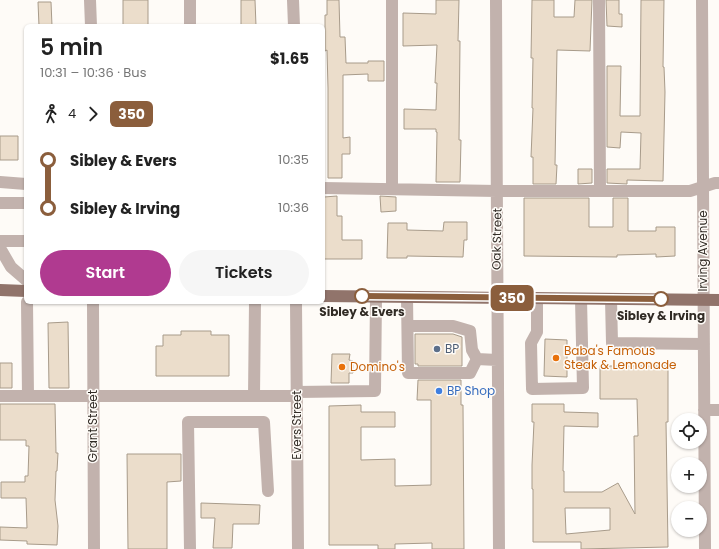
<!DOCTYPE html>
<meta charset="utf-8">
<style>
:root{--surface:#fff;--page:#f6f6f6;--text:#222;--muted:#767676;--accent:#b03a90}
body{margin:0;font-family:Poppins,sans-serif;background:var(--page);color:var(--text);height:100vh;display:flex;flex-direction:column;font-size:15px;white-space:nowrap}
*{box-sizing:border-box;margin:0}
p{font-size:13px;color:var(--muted)}
.icon{flex:none;width:22px;height:22px;fill:none;stroke:currentColor;stroke-width:2;stroke-linecap:round;stroke-linejoin:round}
.map{position:relative;flex:1;overflow:hidden}
.details{position:absolute;left:24px;top:24px;width:301px;height:280px;display:flex;flex-direction:column;background:var(--surface);border-radius:6px;box-shadow:0 1px 3px #0004}
.details>*{flex:none}
.badge{padding:0 8px;border-radius:6px;font-size:14px;line-height:26px}
.fabs{position:absolute;left:671px;top:413px;display:grid;gap:8px}
.fabs a{display:grid;place-items:center;width:36px;height:36px;border-radius:50%;background:var(--surface);box-shadow:0 1px 3px #0004;font-size:20px}
.map>.badge{position:absolute;translate:-50% -50%;box-shadow:0 0 0 2px #fff}
.legs{display:flex;align-items:center;gap:6px;height:44px;padding:0 16px;font-size:13px}
.legs p{margin-inline-start:auto}
.summary{display:flex;align-items:center;justify-content:space-between;height:68px;padding:0 16px}
h1{font-size:22px;font-weight:600;line-height:30px}
.action{display:flex;gap:8px;margin-top:auto;padding:8px 16px}
.action a{flex:1;height:46px;border-radius:24px;background:var(--accent);color:#fff;font-size:16px;font-weight:600;line-height:46px;text-align:center}
.action a+a{background:var(--page);color:var(--text)}
ul{padding:0 16px;list-style:none}
li{display:flex;align-items:center;gap:14px;height:48px;font-size:15px}
li i{display:grid;place-items:center;width:6px;height:100%;margin:0 5px;background:currentColor}
li i::after{content:'';width:10px;height:10px;margin:-5px;border:3px solid;border-radius:50%;background:var(--surface)}
li p{margin-inline-start:auto}
li:first-child i{background:linear-gradient(#0000 50%,currentColor 0)}
li:last-child i{background:linear-gradient(currentColor 50%,#0000 0)}
.map>svg:first-child{display:block}
.building{fill:#ebddcb;stroke:#a89b8a;fill-rule:evenodd}
.lines{fill:none;stroke-linecap:round;stroke-linejoin:round}
.minor{stroke:#c2b2ad;stroke-width:12}
.major{stroke:#91746b;stroke-width:12}
.line-1-casing{stroke:#fff;stroke-width:9}
.line-1{stroke:#8b5e3c;stroke-width:6}
.stop-1-dot{fill:#fff;stroke:#8b5e3c;stroke-width:2}
.service-dot{fill:#5c6f8a;stroke:#fefbf7;stroke-width:1.5}
.food-dot{fill:#e8710a;stroke:#fefbf7;stroke-width:1.5}
.shop-dot{fill:#3f7fe0;stroke:#fefbf7;stroke-width:1.5}
.labels{text-anchor:middle;stroke-width:3;stroke-linejoin:round;paint-order:stroke}
.street-label{font-size:12px;fill:#312b25;stroke:#fefbf7}
.stop-label{font-size:12px;font-weight:bold;fill:#312b25;stroke:#fefbf7}
.service-label{font-size:12px;fill:#4e5e75;stroke:#fefbf7;text-anchor:start}
.food-label{font-size:12px;fill:#c56008;stroke:#fefbf7;text-anchor:start}
.shop-label{font-size:12px;fill:#366cbe;stroke:#fefbf7;text-anchor:start}
</style>
<div class="map">
<svg width="719" height="549" viewBox="0 0 719 549">
<rect width="100%" height="100%" fill="#fefbf7"/>
<path class="building" d="M 123,0 L 148,0 L 148,26 L 123,26 Z
M 241,0 L 255,0 L 256,26 L 241,26 Z
M 327,0 L 339,0 L 340,37 L 345,37 L 346,63 L 368,63 L 368,61 L 384,61 L 384,81 L 368,81 L 368,74 L 343,75 L 343,138 L 350,137 L 350,154 L 342,154 L 342,178 L 328,178 L 328,88 L 327,50 L 325,51 L 325,15 L 327,15 Z
M 436,0 L 459,0 L 458,41 L 460,41 L 459,140 L 461,140 L 460,182 L 436,182 L 437,132 L 436,132 L 436,129 L 404,129 L 404,109 L 436,110 L 437,83 L 435,83 L 437,45 L 403,46 L 403,13 L 436,14 Z
M 532,0 L 554,0 L 554,17 L 574,17 L 575,0 L 592,0 L 590,51 L 557,50 L 555,165 L 557,165 L 556,184 L 533,184 L 533,157 L 531,157 L 533,108 L 532,108 L 533,58 L 531,58 Z
M 606,0 L 619,0 L 619,14 L 622,14 L 622,27 L 607,26 Z
M 641,0 L 664,0 L 663,67 L 664,67 L 665,92 L 663,181 L 627,180 L 627,184 L 607,183 L 607,169 L 640,169 L 641,133 L 621,132 L 620,148 L 607,147 L 607,66 L 621,66 L 620,116 L 640,116 Z
M 38,2 L 51,2 L 52,26 L 39,26 Z
M 0,136 L 18,136 L 18,160 L 0,160 Z
M 578,169 L 592,169 L 592,183 L 578,184 Z
M 337,196 L 337,216 L 342,216 L 342,240 L 362,240 L 362,259 L 323,259 L 324,197 Z
M 380,196 L 396,197 L 396,211 L 381,212 Z
M 524,198 L 589,198 L 589,227 L 613,227 L 613,198 L 628,198 L 628,231 L 656,231 L 656,227 L 675,227 L 675,256 L 656,257 L 656,254 L 617,255 L 617,257 L 524,256 Z
M 444,222 L 467,222 L 467,240 L 464,240 L 463,257 L 407,256 L 407,258 L 387,258 L 388,223 L 407,223 L 407,230 L 443,231 Z
M 68,322 L 69,388 L 49,388 L 48,323 Z
M 181,331 L 211,331 L 211,335 L 229,335 L 229,376 L 156,376 L 156,346 L 163,346 L 163,335 L 181,335 Z
M 415,334 L 453,334 L 462,337 L 462,366 L 418,366 L 418,364 L 415,364 Z
M 545,339 L 567,340 L 567,377 L 544,376 Z
M 332,354 L 350,354 L 349,360 L 353,361 L 353,373 L 349,373 L 349,383 L 331,383 Z
M 0,363 L 12,363 L 12,388 L 0,388 Z
M 600,366 L 668,366 L 668,422 L 666,422 L 668,547 L 581,549 L 581,542 L 533,542 L 533,489 L 532,489 L 532,465 L 534,422 L 532,422 L 532,404 L 564,404 L 564,412 L 598,413 L 598,427 L 564,426 L 563,471 L 564,471 L 564,492 L 602,492 L 618,483 L 635,514 L 634,436 L 638,436 L 637,399 L 600,399 ZM 565,508 L 610,508 L 610,530 L 566,534 Z
M 418,380 L 461,380 L 461,405 L 463,405 L 464,549 L 432,549 L 432,543 L 395,544 L 395,549 L 378,549 L 378,545 L 329,545 L 329,406 L 361,405 L 361,412 L 395,412 L 395,427 L 361,427 L 361,460 L 395,459 L 395,486 L 431,485 L 431,400 L 417,400 Z
M 0,404 L 55,404 L 56,453 L 58,453 L 57,471 L 56,471 L 55,500 L 58,526 L 57,545 L 27,544 L 27,541 L 0,540 L 0,527 L 27,528 L 26,498 L 1,498 L 1,482 L 25,482 L 25,476 L 28,476 L 29,446 L 26,446 L 26,440 L 0,440 Z
M 127,454 L 181,454 L 181,481 L 167,482 L 167,549 L 128,549 Z
M 201,503 L 260,505 L 259,524 L 233,524 L 232,548 L 213,548 L 215,518 L 201,518 Z"/>
<g class="lines">
<path class="minor" d="M 90,0 L 91,26
M 190,0 L 190,26
M 293,0 L 294,26
M 392,0 L 392,188
M 496,0 C 497,183 497,366 499,549
M 599,0 L 600,190
M 702,0 L 705,549
M 0,182 L 26,184
M 323,188 L 497,191 L 690,191 L 715,183 L 719,183
M 0,203 L 26,203
M 0,241 L 26,241
M 0,248 L 11,267 L 26,280
M 407,297 L 408,373 L 470,373 L 477,359 L 497,360
M 537,298 L 537,332 L 531,343 L 532,389 L 583,388 L 581,299
M 611,299 L 612,343 L 704,344
M 27,302 L 28,396
M 93,302 L 94,549
M 296,302 L 298,549
M 408,326 L 453,326 L 470,331 L 472,350 L 477,359
M 296,392 L 375,391 L 376,297
M 0,396 L 296,396
M 254,396 L 255,302
M 704,410 L 719,410
M 190,549 L 188,422 L 264,422 L 268,491"/>
<path class="major" d="M 0,290 L 26,291
M 323,296 L 719,300"/>
</g>
<g class="lines">
<g class="line-1-casing">
<path id="line-1" d="M 362,296 L 661,299"/>
</g>
<use href="#line-1" class="line-1"/>
</g>
<g class="stop-1-dot">
<circle cx="362" cy="296" r="7"/>
<circle cx="661" cy="299" r="7"/>
</g>
<circle class="service-dot" cx="437" cy="349" r="4"/>
<g class="food-dot">
<circle cx="556" cy="358" r="4"/>
<circle cx="342" cy="367" r="4"/>
</g>
<circle class="shop-dot" cx="439" cy="391" r="4"/>
<g class="labels">
<g class="street-label">
<text transform="translate(497 239) rotate(-89)" y="4">Oak Street</text>
<text transform="translate(703 251) rotate(-90)" y="4">Irving Avenue</text>
<text transform="translate(297 425) rotate(-90)" y="4">Evers Street</text>
<text transform="translate(93 426) rotate(-90)" y="4">Grant Street</text>
</g>
<g class="stop-label">
<text x="362" y="316">Sibley &amp; Evers</text>
<text x="661" y="320">Sibley &amp; Irving</text>
</g>
<g class="service-label">
<text x="445" y="353">BP</text>
</g>
<g class="food-label">
<text x="564" y="355">Baba's Famous<tspan x="564" dy="14">Steak &amp; Lemonade</tspan></text>
<text x="350" y="371">Domino's</text>
</g>
<g class="shop-label">
<text x="447" y="395">BP Shop</text>
</g>
</g>
</svg>
<div class="fabs">
<a><svg class="icon" aria-label="locate" viewBox="0 0 24 24"><circle cx="12" cy="12" r="6"/><path d="M12 2v4M12 18v4M2 12h4M18 12h4"/></svg></a>
<a>+</a>
<a>−</a>
</div>
<b class="badge" style="left:512px;top:298px;background:#8b5e3c;color:#fff">350</b>
<section class="details">
<div class="summary"><div><h1>5 min</h1><p>10:31 – 10:36 · Bus</p></div><b>$1.65</b></div>
<div class="legs"><svg class="icon" aria-label="walk" viewBox="0 0 24 24"><circle cx="13" cy="4" r="2"/><path d="M13 8l-2 6 4 7M11 14l-3 7M7 12l3-4h3l4 4"/></svg>4<svg class="icon" aria-label="forward" viewBox="0 0 24 24"><path d="M9 5l7 7-7 7"/></svg><b class="badge" style="background:#8b5e3c;color:#fff">350</b></div>
<ul>
<li><i style="color:#8b5e3c"></i><b>Sibley &amp; Evers</b><p>10:35</p></li>
<li><i style="color:#8b5e3c"></i><b>Sibley &amp; Irving</b><p>10:36</p></li>
</ul>
<div class="action"><a>Start</a><a>Tickets</a></div>
</section>
</div>
